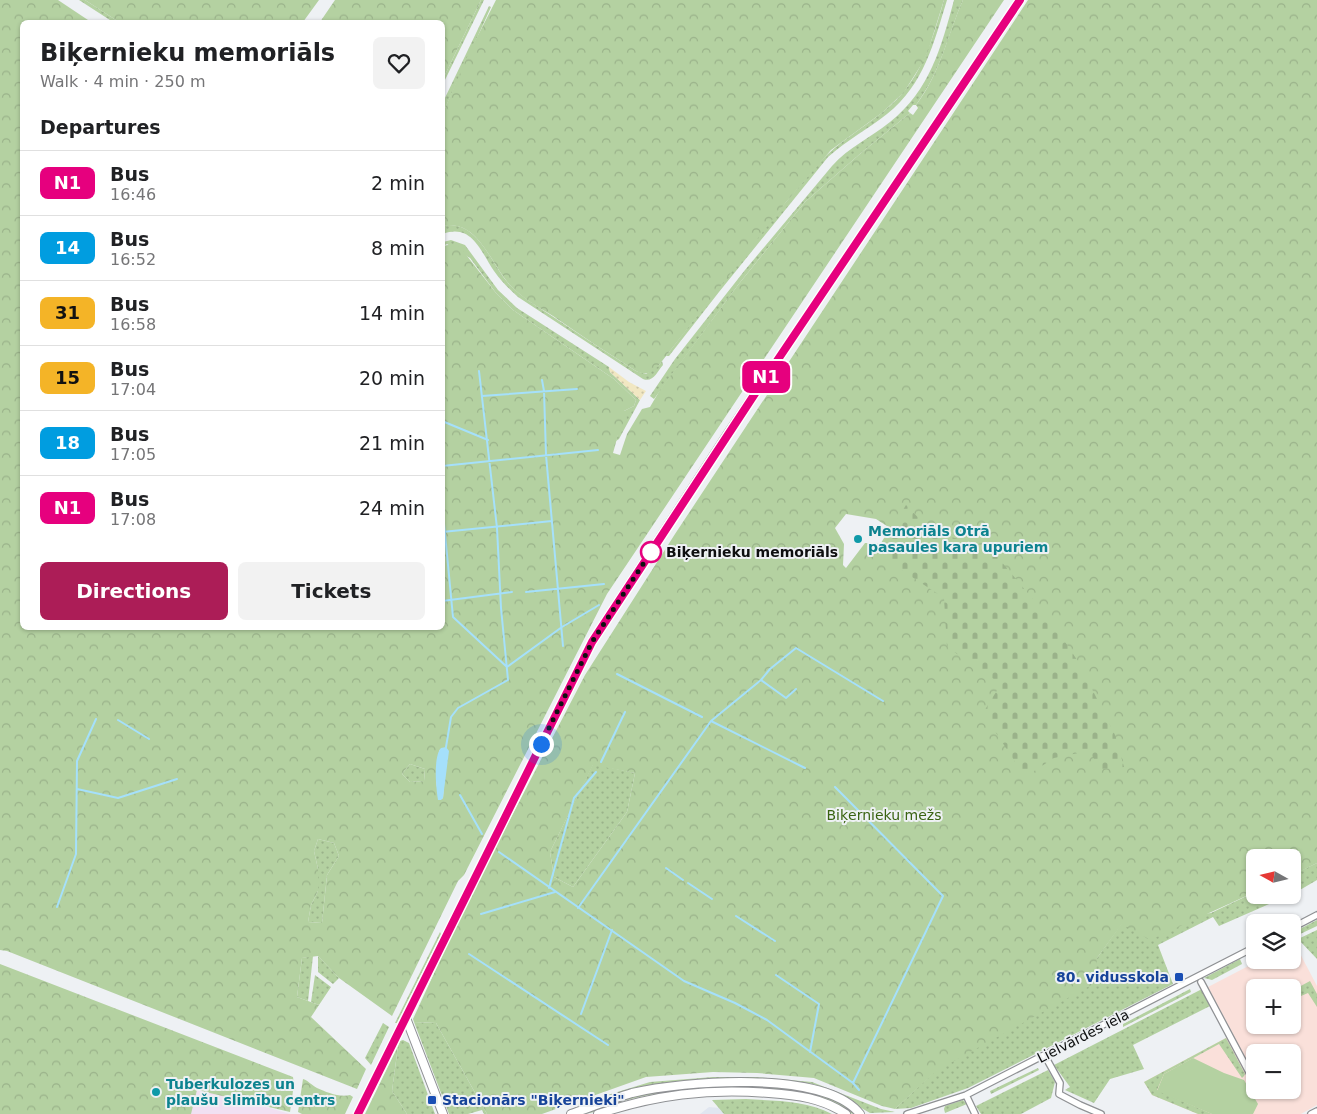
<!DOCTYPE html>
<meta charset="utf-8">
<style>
:root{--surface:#fff;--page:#f2f2f2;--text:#202124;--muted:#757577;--line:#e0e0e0;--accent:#ac1d57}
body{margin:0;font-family:"DejaVu Sans",sans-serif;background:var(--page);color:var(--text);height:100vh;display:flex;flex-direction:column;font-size:19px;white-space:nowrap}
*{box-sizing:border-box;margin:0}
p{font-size:16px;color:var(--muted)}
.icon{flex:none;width:28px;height:28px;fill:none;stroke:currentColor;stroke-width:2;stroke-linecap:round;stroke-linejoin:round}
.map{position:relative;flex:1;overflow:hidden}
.side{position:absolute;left:20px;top:20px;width:425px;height:610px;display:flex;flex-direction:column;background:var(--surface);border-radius:8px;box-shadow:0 1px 4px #0004}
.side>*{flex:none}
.badge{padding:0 10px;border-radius:8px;font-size:18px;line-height:32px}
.needle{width:32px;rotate:278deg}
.fabs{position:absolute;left:1246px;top:849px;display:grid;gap:10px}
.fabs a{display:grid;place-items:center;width:55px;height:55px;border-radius:8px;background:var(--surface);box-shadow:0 1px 4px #0004;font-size:25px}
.you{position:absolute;width:25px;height:25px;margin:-12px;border:4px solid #fff;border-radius:50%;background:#1a73e8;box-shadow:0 0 0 8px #1a73e833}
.map>.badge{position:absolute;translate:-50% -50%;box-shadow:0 0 0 2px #fff}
h2{padding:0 20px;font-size:19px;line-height:45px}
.round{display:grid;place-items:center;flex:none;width:52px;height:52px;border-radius:8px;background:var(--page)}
.summary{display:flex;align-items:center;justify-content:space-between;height:85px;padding:0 20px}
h1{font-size:24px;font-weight:700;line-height:38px}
.cta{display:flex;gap:10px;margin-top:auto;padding:10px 20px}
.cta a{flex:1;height:58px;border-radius:8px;background:var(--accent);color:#fff;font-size:20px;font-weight:700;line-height:58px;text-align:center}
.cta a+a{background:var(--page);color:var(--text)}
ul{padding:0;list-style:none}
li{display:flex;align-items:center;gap:15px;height:65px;padding:0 20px;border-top:1px solid var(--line)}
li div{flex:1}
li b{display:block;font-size:19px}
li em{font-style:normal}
li .badge{min-width:55px;font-weight:700;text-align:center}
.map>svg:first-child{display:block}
.built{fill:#e0e6f0}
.education{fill:#fae0da;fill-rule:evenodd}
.medical{fill:#f1e0f2}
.grass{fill:url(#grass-dots)}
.forest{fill:url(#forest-crowns);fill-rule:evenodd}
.sand{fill:url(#sand-dots)}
.cemetery{fill:url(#cemetery-stones)}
.pitch{fill:#b4d1a1}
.water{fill:#a5e0fb}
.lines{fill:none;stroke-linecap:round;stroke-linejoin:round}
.stream{stroke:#a5e0fb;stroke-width:2}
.street-casing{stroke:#8f9194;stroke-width:8}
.secondary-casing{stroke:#8f9194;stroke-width:10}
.street{stroke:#fff;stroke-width:5.5}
.secondary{stroke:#fff;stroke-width:8}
.line-casing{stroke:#fff;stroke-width:11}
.line{stroke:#e6007e;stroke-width:8}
.walk{stroke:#0e0f10;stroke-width:5;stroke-dasharray:0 9}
.culture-dot{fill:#0f9aa8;stroke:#eef1f4;stroke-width:2}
.stop-dot{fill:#fff;stroke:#e6007e;stroke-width:2.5}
.transit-dot{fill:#1a4fb4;stroke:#eef1f4;stroke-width:2}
.labels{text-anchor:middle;stroke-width:4;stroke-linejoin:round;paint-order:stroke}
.culture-label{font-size:14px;font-weight:bold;fill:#0d838f;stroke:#eef1f4;text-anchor:start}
.stop-label{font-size:14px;font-weight:bold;fill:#0e0f10;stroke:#eef1f4;text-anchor:start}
.park-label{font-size:14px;fill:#396311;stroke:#eef1f4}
.transit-label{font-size:14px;font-weight:bold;fill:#164399;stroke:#eef1f4;text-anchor:end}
.street-label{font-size:14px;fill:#0e0f10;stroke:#eef1f4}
</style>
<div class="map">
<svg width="1317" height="1114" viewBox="0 0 1317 1114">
<defs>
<pattern id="grass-dots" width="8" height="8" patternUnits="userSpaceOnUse" patternTransform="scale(1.25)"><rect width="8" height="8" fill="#b4d1a1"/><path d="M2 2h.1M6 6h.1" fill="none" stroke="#9ab28a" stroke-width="1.8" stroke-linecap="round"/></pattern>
<pattern id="forest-crowns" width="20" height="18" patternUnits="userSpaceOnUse" patternTransform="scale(1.25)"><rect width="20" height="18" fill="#b4d1a1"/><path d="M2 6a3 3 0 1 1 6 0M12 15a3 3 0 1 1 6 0" fill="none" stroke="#9ab28a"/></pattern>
<pattern id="sand-dots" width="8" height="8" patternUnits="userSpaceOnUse" patternTransform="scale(1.25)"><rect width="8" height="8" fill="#f1e7c2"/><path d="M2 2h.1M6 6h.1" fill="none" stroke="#cdc5a6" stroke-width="1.8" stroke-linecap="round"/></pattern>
<pattern id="cemetery-stones" width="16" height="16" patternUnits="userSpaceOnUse" patternTransform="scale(1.25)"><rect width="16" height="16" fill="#b4d1a1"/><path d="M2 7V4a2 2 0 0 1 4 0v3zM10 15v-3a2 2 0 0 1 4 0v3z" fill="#9ab28a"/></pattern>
</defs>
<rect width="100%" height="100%" fill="#eef1f4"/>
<path class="built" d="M 709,1107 L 720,1108 L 724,1114 L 700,1114 Z"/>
<path class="education" d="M 1293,942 L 1294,942 L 1317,986 L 1317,1105 L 1301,1114 L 1198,1114 L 1152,1095 L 1144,1082 L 1233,1034 L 1208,987 L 1260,960 L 1292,960 ZM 1255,988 L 1292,988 L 1292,1025 L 1255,1025 ZM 1255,1052 L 1292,1052 L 1292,1090 L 1255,1090 Z"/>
<path class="medical" d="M 191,1085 L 290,1114 L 83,1114 Z"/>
<path class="grass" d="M 79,0 L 85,0 L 119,22 L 113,22 Z
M 481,0 L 484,0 L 443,84 L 443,79 Z
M 944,0 L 947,0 C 934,42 924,85 887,114 C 868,129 847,140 828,157 L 719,292 L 669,356 L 666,356 C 716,291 765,225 819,163 C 838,142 862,129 884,111 C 921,81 931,44 944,0 Z
M 954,0 L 963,0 C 948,34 941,71 918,102 L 916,105 L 913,105 L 908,111 L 910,113 L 861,153 L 805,202 L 738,285 L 654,399 L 650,396 L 675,359 L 745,270 L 832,166 C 849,147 870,138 890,122 C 930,90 941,48 954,0 Z
M 489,6 L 491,7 L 443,113 L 443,102 Z
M 448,225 C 480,224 491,264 509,284 C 522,298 540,308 555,318 C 582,336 609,354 636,371 L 646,374 L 659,365 L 662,361 L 663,365 C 657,372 653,383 643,379 L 518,297 C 509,289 501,281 494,271 C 481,252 472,223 443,234 L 443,226 Z
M 451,240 L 465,245 L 498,290 L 517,308 L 609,367 L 610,372 L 640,400 L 619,439 L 616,441 L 624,411 L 634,406 L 636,400 L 614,379 L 513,310 L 496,293 L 470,258 L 447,244 L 443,246 L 443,242 Z
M 410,764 L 425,769 L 424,781 L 410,782 L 402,774 Z
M 593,764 L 635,773 L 627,812 L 573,887 L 554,877 L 550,852 Z
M 318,839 L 334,843 L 339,856 L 327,875 L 322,923 L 308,922 L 311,905 L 318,891 L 318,869 L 314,851 Z
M 1317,863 L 1317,880 L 1293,894 L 1292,875 Z
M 1255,892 L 1255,895 L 1290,895 L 1219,926 L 1213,917 L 1158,945 L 1173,984 L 968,1088 L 911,1108 L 895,1109 L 935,1071 L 1097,958 L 1122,923 L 1211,913 Z
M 1317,920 L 1317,926 L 1296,936 L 1294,932 Z
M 1317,930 L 1317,959 L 1298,939 Z
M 440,932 L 441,934 L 397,1023 L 395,1023 Z
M 313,956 L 308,1001 L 297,997 L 302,958 Z
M 318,956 L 339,978 L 333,984 L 318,972 Z
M 1240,959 L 1242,964 L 1212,980 L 1204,978 Z
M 315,975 L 331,987 L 319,1005 L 311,1002 Z
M 1310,981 L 1317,994 L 1317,1007 L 1308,993 L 1301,996 L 1297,988 Z
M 1190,989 L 1191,992 L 1123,1027 L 1123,1024 Z
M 1202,989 L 1210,1006 L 1133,1045 L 1144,1069 L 1110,1079 L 1094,1103 L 1065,1090 L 1070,1087 L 1054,1065 Z
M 414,1022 L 436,1023 L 487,1114 L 484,1114 L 482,1110 L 468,1114 L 449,1114 Z
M 383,1023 L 389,1027 L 371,1065 L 365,1058 Z
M 1226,1038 L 1245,1074 L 1244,1076 L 1242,1078 L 1219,1044 L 1164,1074 L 1157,1090 L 1212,1114 L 1198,1114 L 1152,1095 L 1144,1082 Z
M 403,1040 L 409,1043 L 435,1114 L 407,1114 L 392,1091 L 398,1046 L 400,1041 Z
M 1038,1068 L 1039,1070 L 991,1094 L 990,1091 Z
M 1048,1070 L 1055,1082 L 1051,1098 L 1021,1114 L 981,1114 L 976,1106 Z
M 713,1077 L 755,1077 L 812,1082 L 881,1109 L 895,1112 L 870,1113 L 828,1089 L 813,1084 L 755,1078 L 713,1078 L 652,1085 L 625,1091 L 578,1106 L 578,1104 L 650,1082 Z
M 724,1084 C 763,1087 827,1083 856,1114 C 844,1114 830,1101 818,1097 C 793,1089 749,1087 722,1088 C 690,1089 655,1092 623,1101 C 609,1106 595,1114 579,1114 L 623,1099 L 667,1089 Z
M 746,1099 C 776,1101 806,1100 832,1114 L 724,1114 L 712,1100 Z
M 963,1100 L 967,1104 L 945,1113 L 944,1109 L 945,1106 Z"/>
<path class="forest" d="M 0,0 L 58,0 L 91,22 L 22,22 L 22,628 L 442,628 L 443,246 L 453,244 L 460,247 L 496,293 L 513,310 L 614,379 L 636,400 L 634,406 L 624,411 L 627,418 L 618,435 L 613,453 L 620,455 L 627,434 L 642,409 L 650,407 L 660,390 L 738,285 L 805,202 L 861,153 L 910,113 L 913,115 L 918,108 L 916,105 C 940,74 947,36 963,0 L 1004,0 L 607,594 L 464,875 L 458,881 L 392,1016 L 339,978 L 318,956 L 302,958 L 297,997 L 319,1005 L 311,1017 L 366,1069 L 357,1089 L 7,951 L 0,950 ZM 442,748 L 444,783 L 443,798 L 439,800 L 436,781 L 439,751 ZM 410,764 L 425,769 L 424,781 L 410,782 L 402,774 ZM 318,839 L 334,843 L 339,856 L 327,875 L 322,923 L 308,922 L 311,905 L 318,891 L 318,869 L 314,851 Z
M 85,0 L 319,0 L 303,22 L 119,22 Z
M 335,0 L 481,0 L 443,79 L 442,22 L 320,22 Z
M 496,0 L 944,0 L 929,48 L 923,62 L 904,92 L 883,112 L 831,150 L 787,201 L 659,365 C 652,373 646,376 636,371 C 608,353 580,335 553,316 C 538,307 522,298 510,285 C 490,263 478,219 443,226 L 443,113 L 468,55 Z
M 1028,0 L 1317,0 L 1317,863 L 1293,875 L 1292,858 L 1255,858 L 1255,892 L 1150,940 L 1122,924 L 1097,958 L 1095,983 L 936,1071 L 895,1109 L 882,1106 L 814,1078 L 757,1073 L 713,1072 L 646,1077 L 542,1114 L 487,1114 L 436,1023 L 414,1022 L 413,1019 L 466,904 L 585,675 L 675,534 ZM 846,514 L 876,519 L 890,528 L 881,543 L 865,543 L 846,568 L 843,565 L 844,544 L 835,528 ZM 593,765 L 635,773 L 627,812 L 573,887 L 554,877 L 550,852 Z
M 0,964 L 293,1077 L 294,1084 L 290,1112 L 197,1090 L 191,1114 L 0,1114 Z
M 398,1046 L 392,1091 L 407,1114 L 365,1114 Z
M 303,1079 C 309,1081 311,1085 317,1088 C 326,1092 340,1098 350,1095 L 353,1097 L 345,1114 L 302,1114 L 298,1112 Z"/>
<path class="sand" d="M 609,367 L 629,382 L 646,391 L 640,400 L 610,372 Z"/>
<path class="cemetery" d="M 906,505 L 932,532 L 989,547 L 1052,622 L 1079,663 L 1115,735 L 1124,767 L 1102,769 L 1088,751 L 1054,758 L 1025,777 L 983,713 L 1001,684 L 947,647 L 944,598 L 877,554 Z"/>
<path class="pitch" d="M 1193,1058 L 1224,1073 L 1244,1080 L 1258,1104 L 1253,1114 L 1212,1114 L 1157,1091 L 1164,1074 Z"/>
<path class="water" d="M 446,747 L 449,751 L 443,798 L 441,800 L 438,800 C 436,788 433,757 441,748 Z"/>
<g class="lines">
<path class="stream" d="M 542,380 L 544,391 L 546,455 L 563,646
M 482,396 L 577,389
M 442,421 L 488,440
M 442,466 L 598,450
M 442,503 L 453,617 L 507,667 L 562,627 L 599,605
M 442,532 L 552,521
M 526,592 L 604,584
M 442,601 L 512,592
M 617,674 L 702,717
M 796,689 L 786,698 L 761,680 L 770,669 L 796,648 L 883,701
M 118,720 L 149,739
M 711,721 L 805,768
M 446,747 L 451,717 L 458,708 L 508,680 L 501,608 L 497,528 L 479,371
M 601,762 L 625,712
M 835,787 L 943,896 L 853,1083
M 77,789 L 118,798 L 177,779
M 460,795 L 482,834
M 499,852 L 684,981 L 735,1003 L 767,1020 L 853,1083 L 859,1090
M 666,868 L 683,880
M 688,883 L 712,899
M 549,888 L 574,798 L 596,772
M 57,907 L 76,854 L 77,761 L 96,719
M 578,908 L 711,721 L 761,680
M 481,914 L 555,892
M 736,916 L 775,941
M 469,954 L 608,1045
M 776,975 L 819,1004 L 810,1052
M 581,1014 L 612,930"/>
<g class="street-casing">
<path id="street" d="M 1292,928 L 1317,915
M 1201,982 L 1250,1074
M 1045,1056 L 1060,1083 L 1059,1094 L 1080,1105 L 1101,1114
M 966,1095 L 975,1114
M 907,1114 L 966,1095 L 1255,947
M 1311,1114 L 1317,1111"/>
</g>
<g class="secondary-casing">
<path id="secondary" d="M 406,1018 L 443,1114
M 358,1114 L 592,642 L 727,435 L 1020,0
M 571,1114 C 591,1107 612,1099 632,1093 C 683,1081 825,1069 860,1114
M 598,1114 C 655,1095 708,1088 769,1093 C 797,1095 822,1098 846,1114"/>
</g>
<use href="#street" class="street"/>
<use href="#secondary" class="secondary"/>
</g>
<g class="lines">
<g class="line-casing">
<path id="line" d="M 358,1114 L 592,642 L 758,389 L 1020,0"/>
</g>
<use href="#line" class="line"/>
<path class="walk" d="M 541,744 L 592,642 L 651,552"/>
</g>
<g class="culture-dot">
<circle cx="858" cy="539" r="5"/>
<circle cx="156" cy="1092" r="5"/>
</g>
<circle class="stop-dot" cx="651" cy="552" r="10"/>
<g class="transit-dot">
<rect x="1174" y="972" width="10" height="10" rx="2.5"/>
<rect x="427" y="1095" width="10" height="10" rx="2.5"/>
</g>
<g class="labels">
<g class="culture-label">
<text x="868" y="536">Memoriāls Otrā<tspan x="868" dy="16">pasaules kara upuriem</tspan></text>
<text x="166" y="1089">Tuberkulozes un<tspan x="166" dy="16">plaušu slimību centrs</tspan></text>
</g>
<g class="stop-label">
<text x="666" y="557">Biķernieku memoriāls</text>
</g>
<g class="park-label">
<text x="884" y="820">Biķernieku mežs</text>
</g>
<g class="transit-label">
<text x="1169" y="982">80. vidusskola</text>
<text x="442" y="1105" text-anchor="start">Stacionārs "Biķernieki"</text>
</g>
<g class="street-label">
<text transform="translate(1083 1036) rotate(-27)" y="5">Lielvārdes iela</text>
</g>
</g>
</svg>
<div class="fabs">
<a><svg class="needle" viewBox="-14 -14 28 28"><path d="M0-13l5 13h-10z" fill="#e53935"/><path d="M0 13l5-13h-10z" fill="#757577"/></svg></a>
<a><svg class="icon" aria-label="layers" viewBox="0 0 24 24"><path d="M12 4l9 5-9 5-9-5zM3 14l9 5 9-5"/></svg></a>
<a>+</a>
<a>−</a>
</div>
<div class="you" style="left:541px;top:744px"></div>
<b class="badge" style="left:766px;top:377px;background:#e6007e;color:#fff">N1</b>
<section class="side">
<div class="summary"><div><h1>Biķernieku memoriāls</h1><p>Walk · 4 min · 250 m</p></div><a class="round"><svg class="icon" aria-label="heart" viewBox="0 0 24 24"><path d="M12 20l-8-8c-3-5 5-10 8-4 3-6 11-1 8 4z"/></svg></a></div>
<h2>Departures</h2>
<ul>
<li><span class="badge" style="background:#e6007e;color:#fff">N1</span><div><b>Bus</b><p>16:46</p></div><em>2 min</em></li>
<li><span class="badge" style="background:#009de0;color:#fff">14</span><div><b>Bus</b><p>16:52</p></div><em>8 min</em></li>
<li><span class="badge" style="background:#f4b427;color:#111">31</span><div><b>Bus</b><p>16:58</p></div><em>14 min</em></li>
<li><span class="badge" style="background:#f4b427;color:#111">15</span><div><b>Bus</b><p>17:04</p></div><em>20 min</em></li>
<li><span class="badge" style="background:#009de0;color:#fff">18</span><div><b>Bus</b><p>17:05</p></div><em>21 min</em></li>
<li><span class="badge" style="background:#e6007e;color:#fff">N1</span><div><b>Bus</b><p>17:08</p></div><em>24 min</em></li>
</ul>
<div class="cta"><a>Directions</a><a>Tickets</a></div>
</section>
</div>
